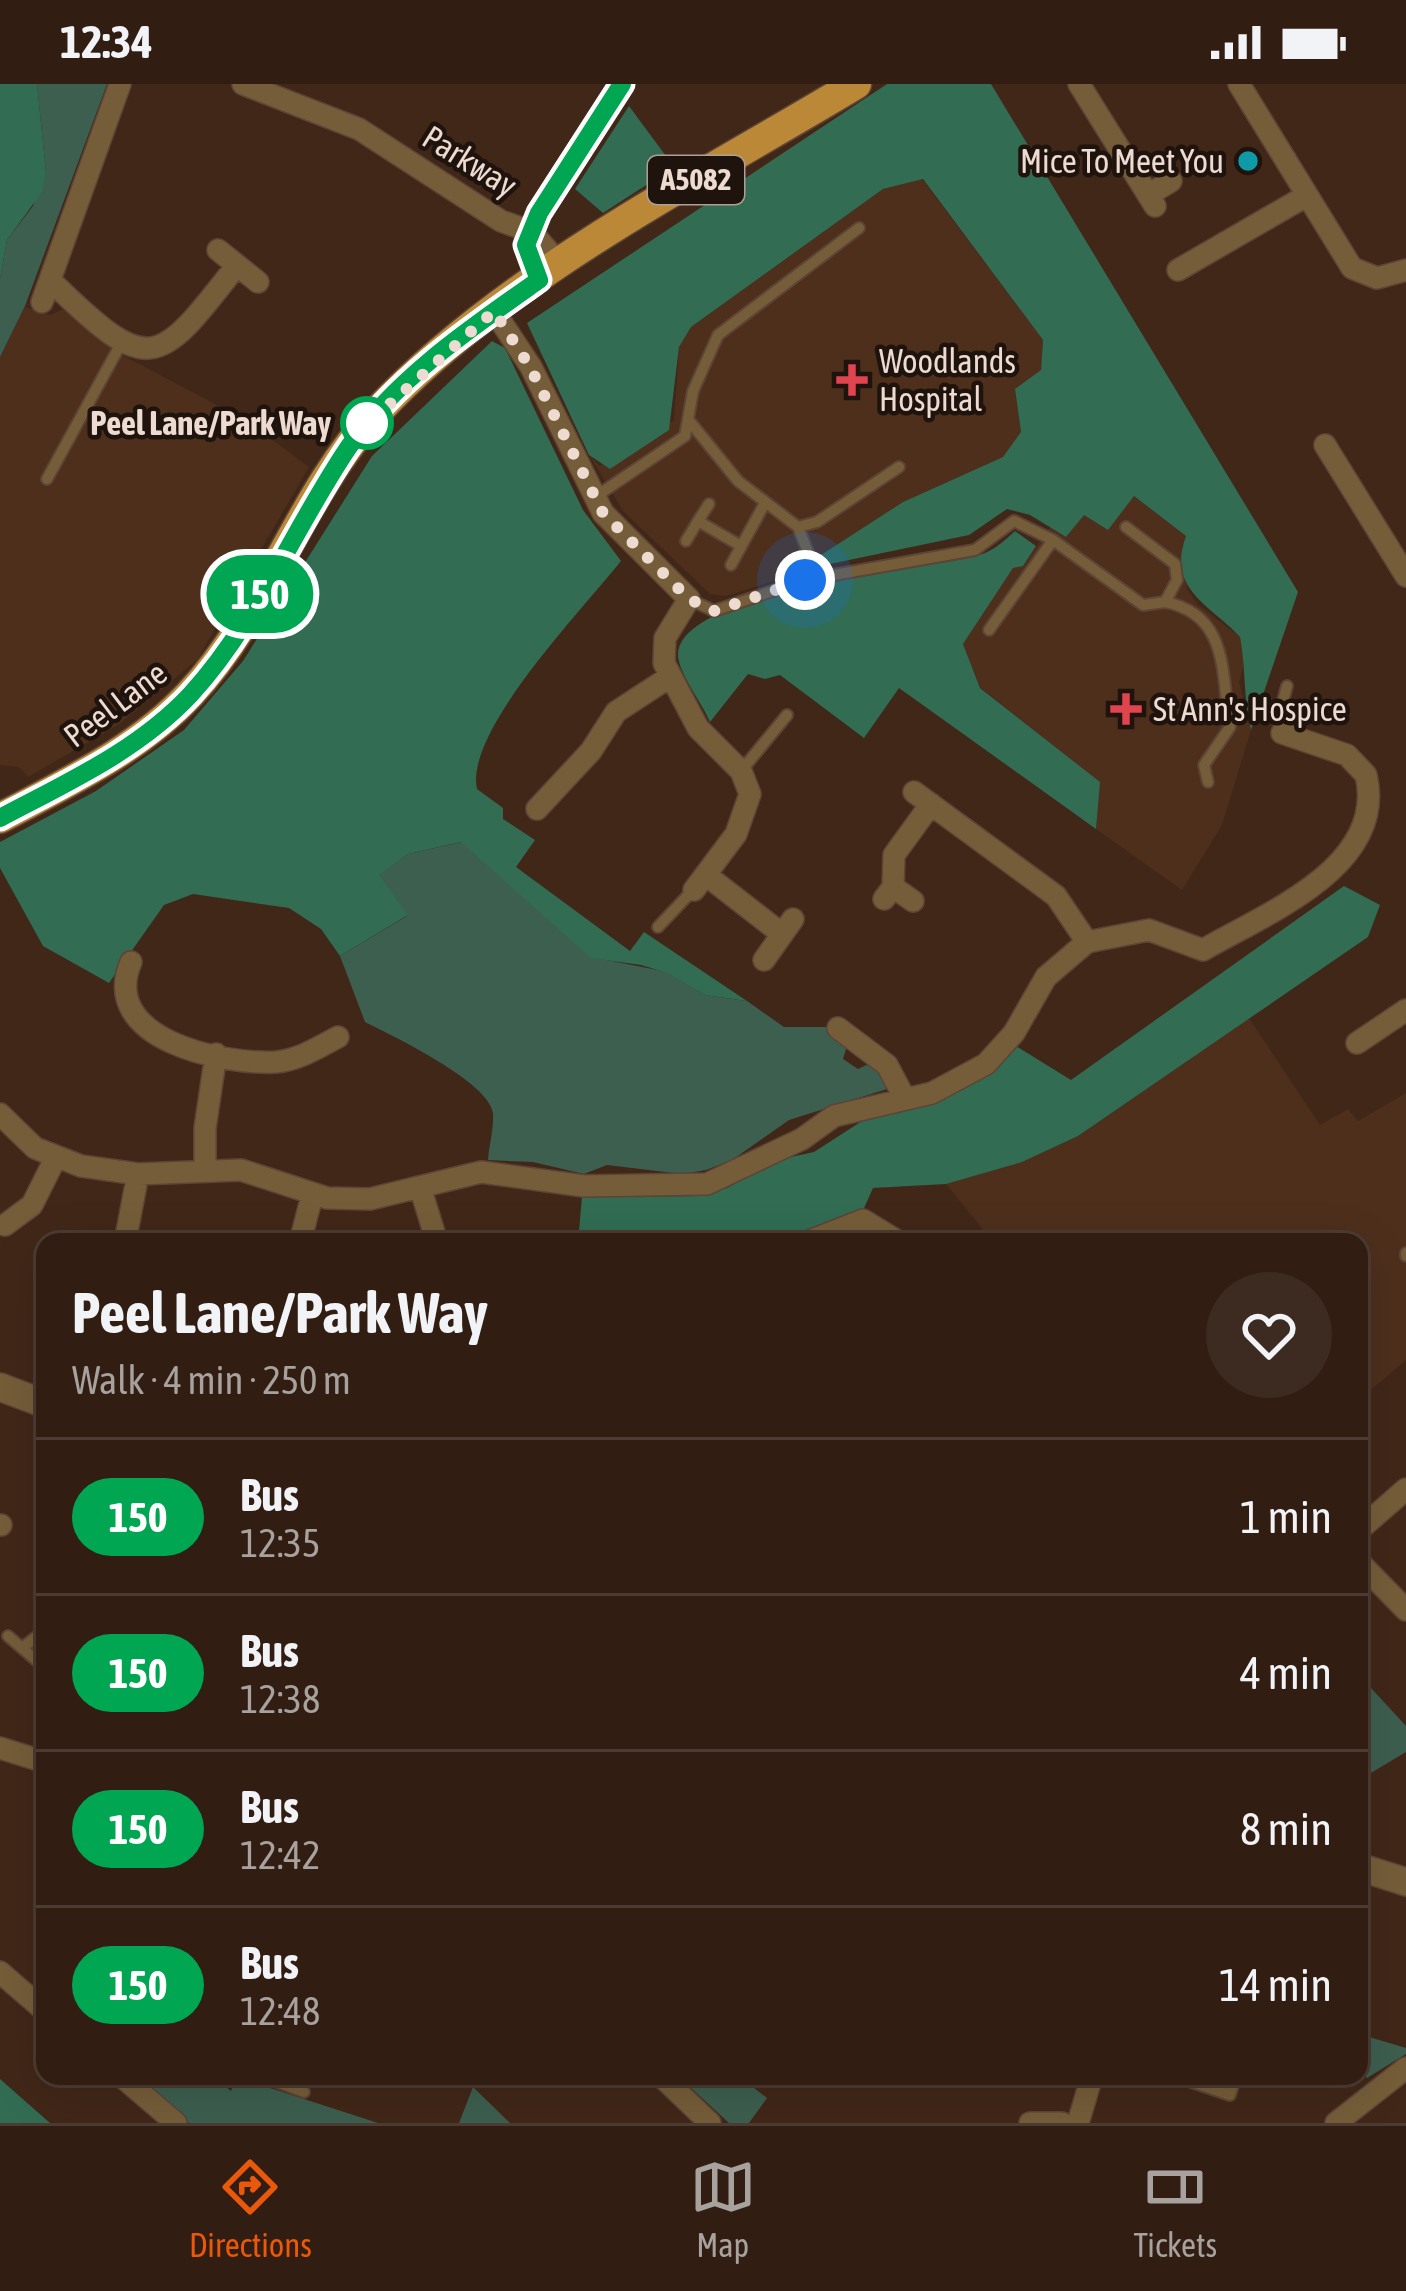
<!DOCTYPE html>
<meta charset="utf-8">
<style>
:root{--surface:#311d12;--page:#3d2a20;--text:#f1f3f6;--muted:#a8a29f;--line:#4c3b32;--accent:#ea580c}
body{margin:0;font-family:"Asap Condensed",sans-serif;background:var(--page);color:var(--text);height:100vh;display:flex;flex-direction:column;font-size:45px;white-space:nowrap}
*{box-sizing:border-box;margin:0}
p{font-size:39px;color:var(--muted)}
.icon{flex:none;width:66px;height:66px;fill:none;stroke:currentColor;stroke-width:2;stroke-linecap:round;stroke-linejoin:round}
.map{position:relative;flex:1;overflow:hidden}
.side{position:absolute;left:36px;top:1149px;width:1332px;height:852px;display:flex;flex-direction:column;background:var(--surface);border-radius:24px;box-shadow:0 12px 48px #0002,0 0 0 3px var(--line)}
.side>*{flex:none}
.badge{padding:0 24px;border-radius:39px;font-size:42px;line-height:78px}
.you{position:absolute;width:60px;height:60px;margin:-30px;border:9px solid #fff;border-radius:50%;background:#1a73e8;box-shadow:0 0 0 18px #1a73e833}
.map>.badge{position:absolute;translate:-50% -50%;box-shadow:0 0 0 6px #fff}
.round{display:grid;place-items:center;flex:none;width:126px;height:126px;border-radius:63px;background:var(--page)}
.headline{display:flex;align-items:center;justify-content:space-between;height:204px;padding:0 36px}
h1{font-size:57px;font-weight:700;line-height:90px}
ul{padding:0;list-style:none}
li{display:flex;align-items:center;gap:36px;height:156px;padding:0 36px;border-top:3px solid var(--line)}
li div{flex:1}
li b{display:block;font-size:45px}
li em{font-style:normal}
li .badge{min-width:132px;font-weight:700;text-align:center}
.status{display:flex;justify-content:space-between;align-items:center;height:84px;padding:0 60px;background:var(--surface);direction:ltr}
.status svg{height:33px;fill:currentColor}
.menu{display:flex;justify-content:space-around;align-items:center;height:168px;border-top:3px solid var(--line);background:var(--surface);font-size:33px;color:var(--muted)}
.menu a{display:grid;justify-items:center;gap:6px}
.menu .active{color:var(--accent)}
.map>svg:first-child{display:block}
.built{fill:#4d2f1c}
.green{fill:#3d5f4f}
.forest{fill:#316c53}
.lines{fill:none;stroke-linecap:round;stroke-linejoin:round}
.service-casing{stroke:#5d4436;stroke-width:14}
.minor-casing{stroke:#5d4436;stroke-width:24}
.tertiary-casing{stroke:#5d4436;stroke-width:30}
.primary-casing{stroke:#5d4436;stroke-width:33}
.service{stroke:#755d39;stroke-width:10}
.minor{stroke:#755d39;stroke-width:21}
.tertiary{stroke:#755d39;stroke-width:27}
.primary{stroke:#ba8837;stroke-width:30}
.line-casing{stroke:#fff;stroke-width:27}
.line{stroke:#00a651;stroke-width:18}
.walk{stroke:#eddbd2;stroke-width:12;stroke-dasharray:0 21.6}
.culture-dot{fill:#0f9aa8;stroke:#1f130d;stroke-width:4.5}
.health-dot{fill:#e0444e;stroke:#1f130d;stroke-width:4.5}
.stop-dot{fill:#fff;stroke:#00a651;stroke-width:6}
.labels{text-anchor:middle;stroke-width:9;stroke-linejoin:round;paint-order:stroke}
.shield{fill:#1f130d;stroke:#af9f97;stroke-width:3}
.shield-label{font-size:30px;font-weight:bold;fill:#eddbd2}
.street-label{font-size:33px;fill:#eddbd2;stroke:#1f130d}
.poi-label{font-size:33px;fill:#eddbd2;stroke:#1f130d;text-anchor:start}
.stop-label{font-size:33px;font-weight:bold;fill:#eddbd2;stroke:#1f130d;text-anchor:end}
</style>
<div class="status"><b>12:34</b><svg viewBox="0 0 49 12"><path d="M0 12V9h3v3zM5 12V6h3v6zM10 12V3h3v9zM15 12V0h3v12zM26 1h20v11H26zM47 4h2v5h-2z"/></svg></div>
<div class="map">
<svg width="1406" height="2039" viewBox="0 0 1406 2039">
<rect width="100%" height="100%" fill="#412718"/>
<path class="built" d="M 922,95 L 1043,256 L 1041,286 L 1015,306 L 1021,348 L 1014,361 L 1003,373 L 903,418 L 822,471 L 825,481 L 726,512 L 710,510 L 623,427 L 589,371 L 600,382 L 674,336 L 679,263 L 691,243 L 883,105 Z
M 25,223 L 51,231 L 63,225 L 113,266 L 247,337 L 309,383 L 197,576 L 118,641 L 28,693 L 19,683 L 0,681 L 0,273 Z
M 1134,412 L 1186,452 L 1182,463 L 1187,504 L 1197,520 L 1240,553 L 1245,577 L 1239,598 L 1251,646 L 1222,741 L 1182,806 L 1096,745 L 1099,698 L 980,603 L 963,560 L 1013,484 L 1023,482 L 1050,443 L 1066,453 L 1084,430 Z
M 1249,934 L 1320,1041 L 1348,1025 L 1358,1037 L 1406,1009 L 1406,1276 L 1359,1316 L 1359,1158 L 993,1158 L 946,1100 L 1021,1078 L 1078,1052 Z"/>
<path class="green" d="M 37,0 L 107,0 L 25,222 L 0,273 L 0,195 L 7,156 L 33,122 L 46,88 Z
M 462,758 L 591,873 L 668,888 L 705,911 L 747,917 L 784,943 L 827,943 L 848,959 L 843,975 L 858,985 L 873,978 L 890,1004 L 789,1036 L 732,1076 L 706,1086 L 682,1090 L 607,1081 L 584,1090 L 533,1078 L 488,1076 C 489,1062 494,1044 493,1029 C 489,998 393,952 365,938 L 340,872 L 407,832 L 378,791 L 408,770 Z
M 1359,1591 L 1406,1642 L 1406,1668 L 1359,1696 Z
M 1359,1950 L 1406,1964 L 1406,1970 L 1367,1994 L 1359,1985 Z
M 139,1992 L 212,1992 L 231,2007 L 236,1993 L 378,2039 L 189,2039 Z
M 687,1992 L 739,1992 L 767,2014 L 749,2039 L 729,2039 L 688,2001 Z
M 473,2003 L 510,2039 L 459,2039 Z"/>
<path class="forest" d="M 0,0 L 37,0 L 46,88 L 42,108 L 7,156 L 0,195 Z
M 887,0 L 991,0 L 1298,508 L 1251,646 C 1243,613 1246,584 1240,553 C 1211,521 1166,506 1186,452 L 1134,412 L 1108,446 L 1084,431 L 1066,453 L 1030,431 L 1007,425 L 969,451 L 825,481 L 821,471 L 903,418 L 1003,373 L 1021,348 L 1015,305 L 1041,286 L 1043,256 L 923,95 L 883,105 L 691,243 L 679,263 L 669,346 L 610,385 L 589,371 L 527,239 Z
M 629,22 L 674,83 L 603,129 L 575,105 Z
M 492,257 L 505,264 L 583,426 L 621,477 C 585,523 464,647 477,705 L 503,724 L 503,735 L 535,756 L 516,783 L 630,867 L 644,848 L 747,917 L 705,911 L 668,889 L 641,881 L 591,874 L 461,758 L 408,770 L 379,791 L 408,831 L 340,872 L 321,845 L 289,824 L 193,810 L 164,821 L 109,899 L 43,862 L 0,784 L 0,758 L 96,707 L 184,646 L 243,577 L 372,372 Z
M 1015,447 L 1036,462 L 1023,482 L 1013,484 L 963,560 L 980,604 L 1100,698 L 1096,745 L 899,604 L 864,654 L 780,591 L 765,595 L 748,590 L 710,638 C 702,618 679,591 678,571 C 677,507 926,485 976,472 C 992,468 1003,458 1015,447 Z
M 1344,802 L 1380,821 L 1368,853 L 1078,1052 L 1022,1078 L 946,1100 L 873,1104 L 861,1131 L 795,1158 L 578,1158 L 582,1113 L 700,1112 L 727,1104 L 777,1076 L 814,1068 L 865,1035 L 958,1007 L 1001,979 L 1016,962 L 1071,996 Z
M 0,1995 L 50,2039 L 0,2039 Z"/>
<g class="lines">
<g class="service-casing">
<path id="service" d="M 691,339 L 738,397 L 798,443
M 47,395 L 123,256
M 595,413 L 685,352 L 693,307 L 718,251 L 859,144
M 698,437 L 709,420
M 686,457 L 698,437 L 741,462
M 731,481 L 765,419
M 818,493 L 798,443 L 817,438 L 899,383
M 689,515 L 714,527 L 805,496 L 975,466 L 1014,437 L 1053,456 L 1143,521 L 1165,518 L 1177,496 L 1175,480 L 1126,443
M 1165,518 C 1230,531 1221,591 1230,643 L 1204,681 L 1208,698
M 989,546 L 1053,456
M 1285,650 L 1279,632 L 1287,602
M 741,687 L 787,631
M 658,843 L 693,806
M 1406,1169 L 1406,1172
M 8,1552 L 37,1577
M 22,1564 L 45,1546
M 261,1992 L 304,2008
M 1174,1992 L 1230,2011 L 1236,1992"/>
</g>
<g class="minor-casing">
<path id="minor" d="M 243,0 L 359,45 L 501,137 L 532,148 L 561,182
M 1079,0 L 1155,122
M 1239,0 L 1352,184 L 1377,194 L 1406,186
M 1148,111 L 1171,97
M 218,166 L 258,198
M 1178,186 L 1306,112
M 50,196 C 150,294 157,284 237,181
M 539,196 L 527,161 L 544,119 L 622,0
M 42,218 L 120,0
M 494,227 L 531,283 L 603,429 L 689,515 L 665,554 L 664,579 L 698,644 L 741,687 L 750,710 L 736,750 L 694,806
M 1325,361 L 1406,492
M 914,708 L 1056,812 L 1087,858
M 537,725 L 591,667 L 616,628 L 668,594
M 706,791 L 782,850
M 893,803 L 894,771 L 931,720
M 884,815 L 893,803 L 913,817
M 764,876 L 793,835
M 131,878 C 98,955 222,981 276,978 C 299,976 319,963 338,953
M 838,944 L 887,981 L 905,1015
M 1357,959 L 1406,926
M 0,1030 L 35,1064 L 81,1082 L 138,1090 L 241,1086 L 327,1114 L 370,1115 L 481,1088 L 584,1102 L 707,1100 L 802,1055 L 834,1032 L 932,1009 L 986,980 L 1014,949 L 1046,893 L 1087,858 L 1149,846 L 1203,866 C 1264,830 1388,783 1366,691 L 1347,671 L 1282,649
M 205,1085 L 205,1044 L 216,970
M 420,1103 L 437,1158
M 5,1141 L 32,1121 L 56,1073
M 125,1158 L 138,1090
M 300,1158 L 312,1112
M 807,1158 L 863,1136 L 899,1158
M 0,1441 L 1,1441
M 1359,1446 L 1406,1405
M 1359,1478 L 1406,1526
M 0,1664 L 45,1678
M 0,1888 L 45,1927
M 121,1992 L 176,2039
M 661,1992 L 710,2039
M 1030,2039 L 1062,2039
M 1078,2039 L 1092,1992
M 1336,2039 L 1406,1984"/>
</g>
<g class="tertiary-casing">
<path id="tertiary" d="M 0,1303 L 45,1320
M 1359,1783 L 1406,1798"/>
</g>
<g class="primary-casing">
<path id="primary" d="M 0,734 C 66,699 138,666 190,610 C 267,528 299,412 376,329 C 504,192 697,96 856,0"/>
</g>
<use href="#service" class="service"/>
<use href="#minor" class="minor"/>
<use href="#tertiary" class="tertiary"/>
<use href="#primary" class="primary"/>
</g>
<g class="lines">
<g class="line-casing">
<path id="line" d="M 0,734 C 66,699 139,666 191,610 C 256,539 294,444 348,364 C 395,295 472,243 539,196 L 526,161 L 539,129 L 622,0"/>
</g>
<use href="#line" class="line"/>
<path class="walk" d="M 367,339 L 363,344 L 494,227 L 530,283 L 603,429 L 689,515 L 714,527 L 805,496"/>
</g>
<circle class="culture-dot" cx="1248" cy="77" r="12"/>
<g class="health-dot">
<path d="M846 278h12v12h12v12h-12v12h-12v-12h-12v-12h12z"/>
<path d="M1120 607h12v12h12v12h-12v12h-12v-12h-12v-12h12z"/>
</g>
<circle class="stop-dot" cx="367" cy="339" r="24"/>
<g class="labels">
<rect class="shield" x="648" y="72" width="96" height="48" rx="9"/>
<g class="shield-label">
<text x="696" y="106">A5082</text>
</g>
<g class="street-label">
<text transform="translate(470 77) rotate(32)" y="12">Parkway</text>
<text transform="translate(115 620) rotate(-37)" y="12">Peel Lane</text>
</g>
<g class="poi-label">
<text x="1224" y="89" text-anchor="end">Mice To Meet You</text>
<text x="879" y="289">Woodlands<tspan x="879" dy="38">Hospital</tspan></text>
<text x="1153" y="637">St Ann's Hospice</text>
</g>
<g class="stop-label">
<text x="331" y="351">Peel Lane/Park Way</text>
</g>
</g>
</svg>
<div class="you" style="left:805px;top:496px"></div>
<b class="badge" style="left:260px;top:510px;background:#00a651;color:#fff">150</b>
<section class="side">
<div class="headline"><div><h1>Peel Lane/Park Way</h1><p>Walk · 4 min · 250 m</p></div><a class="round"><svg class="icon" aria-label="heart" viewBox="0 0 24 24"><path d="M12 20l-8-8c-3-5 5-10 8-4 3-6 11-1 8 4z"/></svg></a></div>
<ul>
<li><span class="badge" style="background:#00a651;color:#fff">150</span><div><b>Bus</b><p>12:35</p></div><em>1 min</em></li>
<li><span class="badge" style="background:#00a651;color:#fff">150</span><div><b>Bus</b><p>12:38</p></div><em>4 min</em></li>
<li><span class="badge" style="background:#00a651;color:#fff">150</span><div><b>Bus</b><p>12:42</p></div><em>8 min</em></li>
<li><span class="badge" style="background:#00a651;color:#fff">150</span><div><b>Bus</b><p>12:48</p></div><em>14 min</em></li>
</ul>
</section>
</div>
<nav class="menu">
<a class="active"><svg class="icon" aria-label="directions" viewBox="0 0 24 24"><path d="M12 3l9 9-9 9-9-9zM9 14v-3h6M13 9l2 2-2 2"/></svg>Directions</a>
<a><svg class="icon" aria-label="map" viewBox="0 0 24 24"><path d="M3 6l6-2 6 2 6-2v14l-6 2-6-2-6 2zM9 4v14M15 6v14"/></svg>Map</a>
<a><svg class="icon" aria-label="tickets" viewBox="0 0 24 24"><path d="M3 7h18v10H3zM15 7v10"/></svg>Tickets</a>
</nav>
